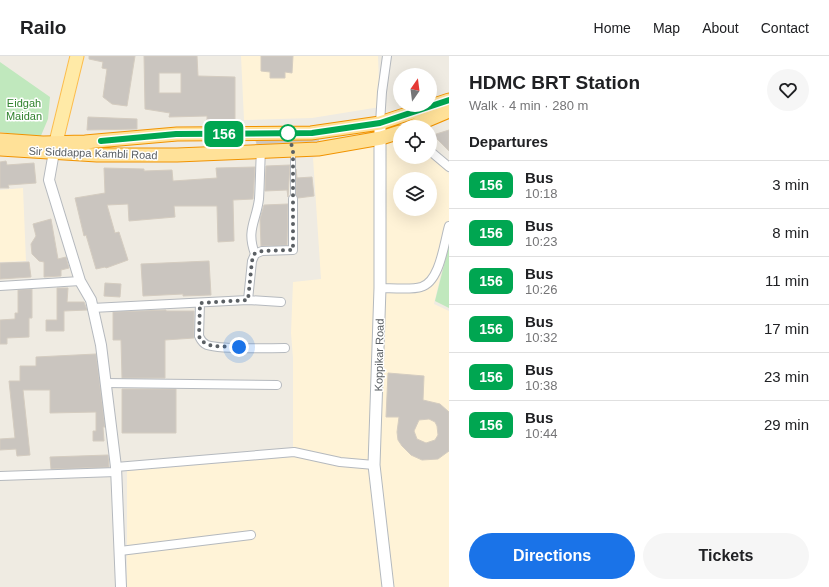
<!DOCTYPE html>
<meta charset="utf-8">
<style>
:root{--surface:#fff;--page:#f6f6f6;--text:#202124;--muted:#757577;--line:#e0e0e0;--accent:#1a73e8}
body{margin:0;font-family:Arial,sans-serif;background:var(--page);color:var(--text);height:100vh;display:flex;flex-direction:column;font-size:15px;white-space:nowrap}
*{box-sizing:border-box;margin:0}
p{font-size:13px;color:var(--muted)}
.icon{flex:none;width:22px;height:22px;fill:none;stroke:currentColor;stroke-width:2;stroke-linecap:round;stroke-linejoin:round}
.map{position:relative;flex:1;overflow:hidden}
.details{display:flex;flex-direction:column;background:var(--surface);width:380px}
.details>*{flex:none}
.badge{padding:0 8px;border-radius:6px;font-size:14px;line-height:26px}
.needle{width:26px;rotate:14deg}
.buttons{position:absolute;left:393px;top:12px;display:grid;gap:8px}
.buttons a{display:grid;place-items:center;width:44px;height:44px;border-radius:50%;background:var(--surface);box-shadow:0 4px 16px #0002;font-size:20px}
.you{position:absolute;width:20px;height:20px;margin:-10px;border:3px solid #fff;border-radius:50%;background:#1a73e8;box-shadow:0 0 0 6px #1a73e833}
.map>.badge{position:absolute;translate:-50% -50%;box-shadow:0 0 0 2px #fff}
h2{padding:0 20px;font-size:15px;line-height:36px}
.round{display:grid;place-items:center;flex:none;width:42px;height:42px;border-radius:21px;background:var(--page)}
.overview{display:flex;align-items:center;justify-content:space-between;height:68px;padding:0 20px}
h1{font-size:19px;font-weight:700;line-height:30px}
.cta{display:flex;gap:8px;margin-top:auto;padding:8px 20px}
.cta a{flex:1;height:46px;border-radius:24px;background:var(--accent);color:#fff;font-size:16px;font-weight:700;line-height:46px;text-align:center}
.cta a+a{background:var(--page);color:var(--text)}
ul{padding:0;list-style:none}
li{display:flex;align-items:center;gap:12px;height:48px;padding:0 20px;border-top:1px solid var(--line)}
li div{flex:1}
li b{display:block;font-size:15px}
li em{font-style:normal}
li .badge{min-width:44px;font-weight:700;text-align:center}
header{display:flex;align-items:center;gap:24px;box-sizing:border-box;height:56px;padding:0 20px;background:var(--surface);border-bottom:1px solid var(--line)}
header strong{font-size:19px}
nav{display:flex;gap:22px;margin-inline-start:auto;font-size:14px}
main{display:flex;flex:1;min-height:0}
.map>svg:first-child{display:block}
.commercial{fill:#fff3d7;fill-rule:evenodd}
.green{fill:#c0e8bd}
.building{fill:#cac5bf;stroke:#d4ccc0;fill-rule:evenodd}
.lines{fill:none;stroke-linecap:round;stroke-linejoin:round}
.service-casing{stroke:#b5b9be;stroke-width:6}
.minor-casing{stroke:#b5b9be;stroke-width:10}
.tertiary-casing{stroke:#b5b9be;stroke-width:12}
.secondary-casing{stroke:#b4b9be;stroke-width:13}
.primary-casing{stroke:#fcbd4e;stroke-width:15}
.trunk-casing{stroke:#f19300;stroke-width:15}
.service{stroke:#fff;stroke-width:4}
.minor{stroke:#fff;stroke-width:8}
.tertiary{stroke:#fff;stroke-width:10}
.secondary{stroke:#fff;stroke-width:11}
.primary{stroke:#ffeaa7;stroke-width:13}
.trunk{stroke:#ffe198;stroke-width:13}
.line-casing{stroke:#fff;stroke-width:9}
.line{stroke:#00a651;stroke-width:6}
.walk{stroke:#5b6064;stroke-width:4;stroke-dasharray:0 7.2}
.stop-dot{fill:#fff;stroke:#00a651;stroke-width:2}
.labels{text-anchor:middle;stroke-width:3;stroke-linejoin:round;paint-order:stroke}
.park-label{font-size:11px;fill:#30822d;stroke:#fff}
.street-label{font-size:11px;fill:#5b6064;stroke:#fff}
</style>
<header>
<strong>Railo</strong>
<nav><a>Home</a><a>Map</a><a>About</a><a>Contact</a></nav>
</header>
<main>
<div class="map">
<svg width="449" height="531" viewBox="0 0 449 531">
<rect width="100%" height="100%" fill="#efebe2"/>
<path class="commercial" d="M 241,0 L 378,0 L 380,51 L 312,62 L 244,64 Z
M 400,82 L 400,101 L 430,101 L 430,98 L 441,107 L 449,118 L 449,183 L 434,248 L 449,255 L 449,531 L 127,531 L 127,415 L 293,401 L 293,302 L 291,277 L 293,226 L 321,223 L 313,102 L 371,87 ZM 400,123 L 430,123 L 430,153 L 400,153 Z
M 23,132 L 26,205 L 0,206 L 0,134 Z"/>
<path class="green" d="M 0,6 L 50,41 L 48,63 L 40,82 L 0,76 Z
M 449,189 L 449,252 L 435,245 Z"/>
<path class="building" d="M 89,0 L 135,0 L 127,50 L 112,48 L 103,41 L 107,13 L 102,12 L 103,6 L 89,3 Z
M 144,0 L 197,0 L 198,20 L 235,21 L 235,68 L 207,68 L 207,60 L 169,61 L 170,57 L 145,53 ZM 159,17 L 181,17 L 181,37 L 159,37 Z
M 261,0 L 293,0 L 292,17 L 285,16 L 285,22 L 270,22 L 270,16 L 261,15 Z
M 88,61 L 137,63 L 137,73 L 87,74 Z
M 449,74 L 449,95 L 433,79 Z
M 319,84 L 317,85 L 257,88 L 256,85 Z
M 6,105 L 7,109 L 34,107 L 36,127 L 8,129 L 9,132 L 0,132 L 0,106 Z
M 290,109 L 288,141 L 287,134 L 265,135 L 266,110 Z
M 255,111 L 253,143 L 233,144 L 234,185 L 218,186 L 217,150 L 174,150 L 175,161 L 129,165 L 128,148 L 107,149 L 115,177 L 119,176 L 128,204 L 106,212 L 105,211 L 96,213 L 86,179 L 84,180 L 75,142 L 105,137 L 104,112 L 144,113 L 144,115 L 172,114 L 173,125 L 217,122 L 216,112 Z
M 296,113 L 297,122 L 312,121 L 314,140 L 298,142 L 296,139 Z
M 288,148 L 287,189 L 261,190 L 260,163 L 264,149 Z
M 51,163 L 58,203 L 66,201 L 69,212 L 61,214 L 61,220 L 44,221 L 44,206 L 39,205 L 32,198 L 31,188 L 36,180 L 33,168 Z
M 209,205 L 211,239 L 183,240 L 183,238 L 143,240 L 141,208 Z
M 29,206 L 31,221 L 0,223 L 0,207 Z
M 105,227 L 121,228 L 120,241 L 104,240 Z
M 57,232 L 68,232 L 67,246 L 84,246 L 87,254 L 64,255 L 64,275 L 46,275 L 46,264 L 57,264 Z
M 32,233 L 32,262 L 29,262 L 29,281 L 7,282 L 7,288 L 0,288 L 0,264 L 15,263 L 15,257 L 18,257 L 18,234 Z
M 166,254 L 166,255 L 194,255 L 194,282 L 165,284 L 165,322 L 122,322 L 121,284 L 113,284 L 113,256 Z
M 96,298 L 105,371 L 103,371 L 104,385 L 93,385 L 93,375 L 96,375 L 96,356 L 50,357 L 50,334 L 23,334 L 30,399 L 17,400 L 16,393 L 0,394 L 0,383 L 15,382 L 9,325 L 20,325 L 20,310 L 36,310 L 36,301 Z
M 388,317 L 424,320 L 423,344 L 440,348 L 449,356 L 449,395 L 438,403 L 422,404 L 411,399 L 402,390 L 398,384 L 397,376 L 399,361 L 386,361 ZM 429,363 L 435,366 L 437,370 L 438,379 L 435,384 L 426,387 L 417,383 L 414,375 L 419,364 Z
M 122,333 L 176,333 L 176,377 L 122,377 Z
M 108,399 L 109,411 L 51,413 L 50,401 Z"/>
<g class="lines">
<g class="service-casing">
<path id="service" d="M 293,95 L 293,143"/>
</g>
<g class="minor-casing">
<path id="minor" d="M 380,67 L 382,36 L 387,0
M 430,95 L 449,111
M 255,198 C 246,174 256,166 259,143 C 260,127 260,111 261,95
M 0,230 L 80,225
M 380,232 C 390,232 413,234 421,231 C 440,226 444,187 449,170
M 248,244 L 252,205 L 255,198 L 262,195 L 293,194 L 293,143
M 200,247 L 199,280 C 201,284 202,287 207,289 C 222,294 267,292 285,292
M 92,252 L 248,244 L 281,246
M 105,327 L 277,329
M 116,411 L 294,396 L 340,406 L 374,409
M 0,420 L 116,416
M 120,495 L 251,479"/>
</g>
<g class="tertiary-casing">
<path id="tertiary" d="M 54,96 L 49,124 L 80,225 L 91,244 L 101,289 L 116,411 L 121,531"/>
</g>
<g class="secondary-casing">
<path id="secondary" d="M 380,67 L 380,232 L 374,409 L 388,531"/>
</g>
<g class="primary-casing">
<path id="primary" d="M 56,86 L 77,0"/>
</g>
<g class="trunk-casing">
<path id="trunk" d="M 411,71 L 449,55
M 0,84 L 43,87 L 85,86 L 177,78 L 311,77 L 380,67 L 449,44
M 0,93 L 97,99 L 177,99 L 318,93 L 381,82 L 400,76"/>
</g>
<use href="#service" class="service"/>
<use href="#minor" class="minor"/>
<use href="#tertiary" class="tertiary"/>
<use href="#secondary" class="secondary"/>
<use href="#primary" class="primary"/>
<use href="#trunk" class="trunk"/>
</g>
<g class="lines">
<g class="line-casing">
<path id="line" d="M 101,85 L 176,78 L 312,77 L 380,67 L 449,44"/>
</g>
<use href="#line" class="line"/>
<path class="walk" d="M 239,291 L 212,290 L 201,285 L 199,280 L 200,247 L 248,244 L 252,205 L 254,198 L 262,195 L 293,194 L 293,94 L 288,77"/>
</g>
<circle class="stop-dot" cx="288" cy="77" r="8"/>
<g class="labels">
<g class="park-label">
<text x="24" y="51">Eidgah<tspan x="24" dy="13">Maidan</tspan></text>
</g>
<g class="street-label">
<text transform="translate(93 97) rotate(2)" y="4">Sir Siddappa Kambli Road</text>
<text transform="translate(379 299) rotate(-89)" y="4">Koppikar Road</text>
</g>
</g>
</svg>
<div class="buttons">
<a><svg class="needle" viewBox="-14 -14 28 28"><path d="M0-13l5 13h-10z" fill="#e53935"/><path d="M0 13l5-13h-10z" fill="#757577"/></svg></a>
<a><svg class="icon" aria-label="locate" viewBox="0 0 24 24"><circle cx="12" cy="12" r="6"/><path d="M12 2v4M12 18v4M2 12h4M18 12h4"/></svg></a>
<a><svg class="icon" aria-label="layers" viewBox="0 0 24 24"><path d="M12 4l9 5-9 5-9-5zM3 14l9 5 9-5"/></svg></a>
</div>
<div class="you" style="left:239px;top:291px"></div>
<b class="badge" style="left:224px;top:78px;background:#00a651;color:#fff">156</b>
</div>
<section class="details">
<div class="overview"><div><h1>HDMC BRT Station</h1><p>Walk · 4 min · 280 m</p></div><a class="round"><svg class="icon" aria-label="heart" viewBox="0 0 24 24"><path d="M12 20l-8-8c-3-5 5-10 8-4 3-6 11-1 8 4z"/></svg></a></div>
<h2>Departures</h2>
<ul>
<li><span class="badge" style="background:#00a651;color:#fff">156</span><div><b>Bus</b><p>10:18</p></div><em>3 min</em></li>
<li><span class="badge" style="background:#00a651;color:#fff">156</span><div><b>Bus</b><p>10:23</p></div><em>8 min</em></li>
<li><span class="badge" style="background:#00a651;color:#fff">156</span><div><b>Bus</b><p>10:26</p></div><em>11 min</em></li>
<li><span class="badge" style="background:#00a651;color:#fff">156</span><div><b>Bus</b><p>10:32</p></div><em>17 min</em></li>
<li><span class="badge" style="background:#00a651;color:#fff">156</span><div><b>Bus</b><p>10:38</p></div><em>23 min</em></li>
<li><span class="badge" style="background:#00a651;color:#fff">156</span><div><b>Bus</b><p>10:44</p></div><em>29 min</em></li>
</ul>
<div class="cta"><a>Directions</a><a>Tickets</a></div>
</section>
</main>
